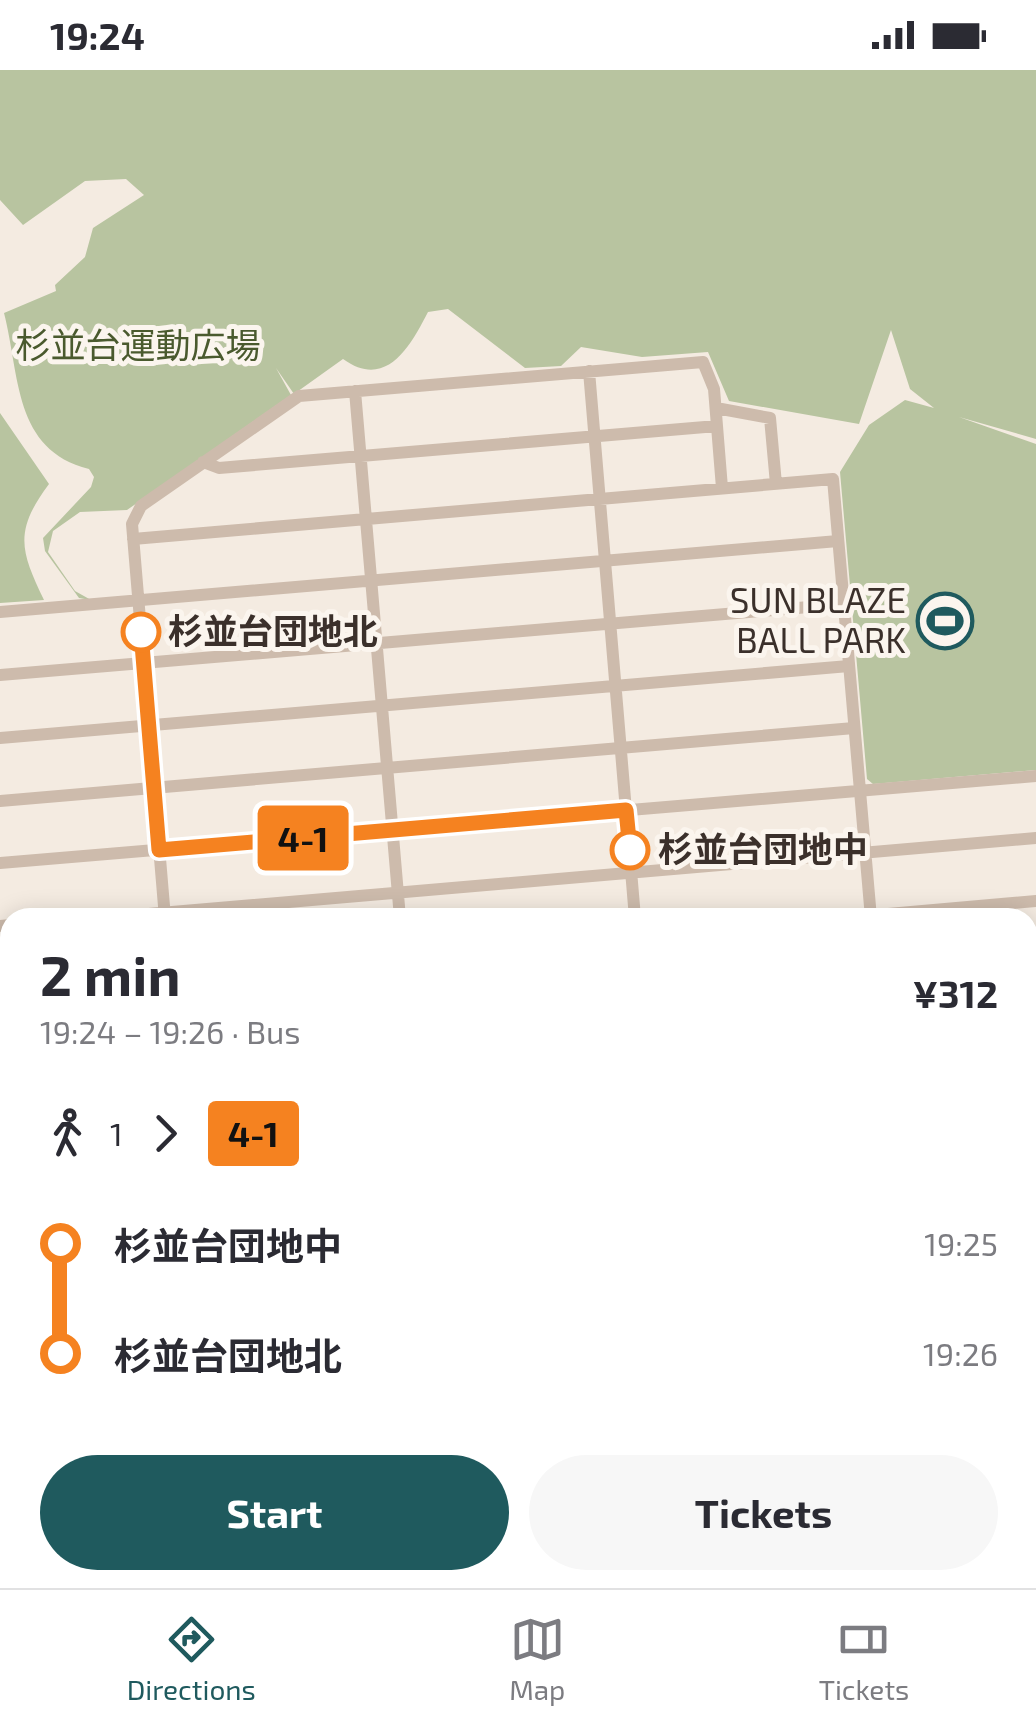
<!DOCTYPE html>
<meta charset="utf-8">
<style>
:root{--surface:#fff;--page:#f7f7f7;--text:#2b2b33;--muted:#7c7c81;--line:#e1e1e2;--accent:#1f5a5e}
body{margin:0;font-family:"Exo 2","Noto Sans JP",sans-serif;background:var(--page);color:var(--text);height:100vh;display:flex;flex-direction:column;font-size:38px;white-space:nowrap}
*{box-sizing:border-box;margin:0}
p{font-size:32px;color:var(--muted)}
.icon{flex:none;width:55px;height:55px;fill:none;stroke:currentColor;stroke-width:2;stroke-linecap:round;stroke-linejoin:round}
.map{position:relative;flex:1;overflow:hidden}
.sheet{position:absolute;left:0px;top:838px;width:1038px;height:682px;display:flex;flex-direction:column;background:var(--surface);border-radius:30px 30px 0 0;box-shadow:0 5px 25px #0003}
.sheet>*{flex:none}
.badge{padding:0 20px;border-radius:8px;font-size:35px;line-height:65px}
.map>.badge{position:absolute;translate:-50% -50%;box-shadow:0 0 0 5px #fff}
.legs{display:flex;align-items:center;gap:15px;height:110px;padding:0 40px;font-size:32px}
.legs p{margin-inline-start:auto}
.overview{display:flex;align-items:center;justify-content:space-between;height:170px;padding:0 40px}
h1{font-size:55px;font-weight:700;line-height:75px}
.action{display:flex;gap:20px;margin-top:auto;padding:20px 40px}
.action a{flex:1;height:115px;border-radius:60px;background:var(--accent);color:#fff;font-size:40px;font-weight:700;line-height:115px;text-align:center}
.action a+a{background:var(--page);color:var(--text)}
ul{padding:0 40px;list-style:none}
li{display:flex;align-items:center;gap:35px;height:110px;font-size:38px}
li i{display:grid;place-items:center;width:15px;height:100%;margin:0 12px;background:currentColor}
li i::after{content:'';width:25px;height:25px;margin:-12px;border:8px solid;border-radius:50%;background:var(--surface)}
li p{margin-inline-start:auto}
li:first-child i{background:linear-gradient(#0000 50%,currentColor 0)}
li:last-child i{background:linear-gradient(currentColor 50%,#0000 0)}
.status{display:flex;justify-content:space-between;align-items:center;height:70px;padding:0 50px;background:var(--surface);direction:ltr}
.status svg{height:28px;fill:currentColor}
.tabs{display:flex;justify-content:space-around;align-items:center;height:140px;border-top:2px solid var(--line);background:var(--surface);font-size:28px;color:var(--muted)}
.tabs a{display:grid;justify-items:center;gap:5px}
.tabs .on{color:var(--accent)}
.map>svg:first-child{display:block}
.green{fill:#b8c4a0}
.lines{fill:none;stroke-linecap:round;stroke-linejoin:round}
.river{stroke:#7fb0b2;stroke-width:20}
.minor{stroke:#cdbbac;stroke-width:12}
.major{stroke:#7d675c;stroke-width:15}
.line-1-casing{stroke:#fff;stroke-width:22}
.line-1{stroke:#f58220;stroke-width:15}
.stop-1-dot{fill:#fff;stroke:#f58220;stroke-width:5}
.labels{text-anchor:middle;stroke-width:10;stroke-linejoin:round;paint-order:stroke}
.park-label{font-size:35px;fill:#4a5a2e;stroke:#fbf5ee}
.poi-label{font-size:35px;fill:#3b302b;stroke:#fbf5ee;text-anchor:end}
.stop-label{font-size:35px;font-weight:bold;fill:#3b302b;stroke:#fbf5ee;text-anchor:start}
</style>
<div class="status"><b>19:24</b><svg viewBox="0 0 49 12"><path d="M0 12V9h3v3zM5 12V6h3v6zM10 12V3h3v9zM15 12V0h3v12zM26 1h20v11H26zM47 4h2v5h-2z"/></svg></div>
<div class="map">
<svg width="1036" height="1518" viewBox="0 0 1036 1518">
<rect width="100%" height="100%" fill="#f4ebe1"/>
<path class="green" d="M 0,0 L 1036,0 L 1036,369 L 959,347 L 1036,374 L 1036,700 L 873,714 L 867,709 L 840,402 L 869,355 L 905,330 L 934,338 L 910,319 L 891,260 L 859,354 L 729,331 L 708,282 L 642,287 L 581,277 L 561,296 L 525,298 L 448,239 L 428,242 C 410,277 386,320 343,289 L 294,324 L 276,298 L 291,325 L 127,440 L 80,442 L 53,461 L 48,482 L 75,521 L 91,530 L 79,528 L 45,481 L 43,468 L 91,417 L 94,407 L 89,399 C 13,380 20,305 4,243 L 56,221 L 55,215 L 85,187 L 93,158 L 144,125 L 126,109 L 85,111 L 23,155 L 0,130 Z
M 0,343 L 49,414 C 14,461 20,480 44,530 L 0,533 Z
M 1028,927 L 1036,927 L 1036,1205 L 1028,1208 Z
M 0,1097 L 10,1111 L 10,1214 L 0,1210 Z
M 1036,1226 L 1036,1518 L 647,1518 L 635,1510 L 1028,1510 L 1028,1229 Z"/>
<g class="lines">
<path class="river" d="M 0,1284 L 10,1291
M 131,1510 L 131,1518"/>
<path class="minor" d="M 589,301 L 635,848
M 355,321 L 400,848
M 716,338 L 770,348 L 776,414
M 203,392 L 219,398 L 717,356
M 133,469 L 833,409 L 871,848
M 0,542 L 838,471
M 0,605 L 844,534
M 0,668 L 849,596
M 0,731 L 854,658
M 0,793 L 1036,706
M 102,848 L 1036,768
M 165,848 L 132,454 L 141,436 L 299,326 L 703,292 L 714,319 L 722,418
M 843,848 L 1036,831
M 0,856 L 10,855
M 1028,898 L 1029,911 L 1036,917
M 0,919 L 10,918
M 0,982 L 10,981
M 0,1044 L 10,1044
M 0,1082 L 10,1096
M 1028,1219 L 1036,1216
M 0,1368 L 10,1382
M 552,1510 L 561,1518
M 44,1518 L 46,1510
M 403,1518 L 403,1510"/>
<path class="major" d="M 0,1244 L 10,1252
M 0,1313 L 10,1323
M 111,1510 L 111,1518"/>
</g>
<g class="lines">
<g class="line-1-casing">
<path id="line-1" d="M 141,562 L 159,780 L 626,740 L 630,780"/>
</g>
<use href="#line-1" class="line-1"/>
</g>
<defs>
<g id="stadium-ring" transform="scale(2.875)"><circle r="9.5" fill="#fbf5ee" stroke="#1f5a5e" stroke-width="1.5"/><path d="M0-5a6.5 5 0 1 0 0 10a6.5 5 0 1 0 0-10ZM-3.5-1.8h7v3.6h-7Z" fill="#1f5a5e"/></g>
</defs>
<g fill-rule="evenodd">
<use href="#stadium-ring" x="945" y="551"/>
</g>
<g class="stop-1-dot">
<circle cx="141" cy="562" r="18"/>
<circle cx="630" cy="780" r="18"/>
</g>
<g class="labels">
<g class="park-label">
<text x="138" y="288">杉並台運動広場</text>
</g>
<g class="poi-label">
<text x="906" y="543">SUN BLAZE<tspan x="906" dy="40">BALL PARK</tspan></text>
</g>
<g class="stop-label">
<text x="168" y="574">杉並台団地北</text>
<text x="658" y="792">杉並台団地中</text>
</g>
</g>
</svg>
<b class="badge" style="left:303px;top:768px;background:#f58220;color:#111">4-1</b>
<section class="sheet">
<div class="overview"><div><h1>2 min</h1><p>19:24 – 19:26 · Bus</p></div><b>¥312</b></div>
<div class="legs"><svg class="icon" aria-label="walk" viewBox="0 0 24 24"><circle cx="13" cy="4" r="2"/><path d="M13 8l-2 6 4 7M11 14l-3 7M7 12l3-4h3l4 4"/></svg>1<svg class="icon" aria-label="forward" viewBox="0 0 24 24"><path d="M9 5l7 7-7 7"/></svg><b class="badge" style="background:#f58220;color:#111">4-1</b></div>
<ul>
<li><i style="color:#f58220"></i><b>杉並台団地中</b><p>19:25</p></li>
<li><i style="color:#f58220"></i><b>杉並台団地北</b><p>19:26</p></li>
</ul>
<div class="action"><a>Start</a><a>Tickets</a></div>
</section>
</div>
<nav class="tabs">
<a class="on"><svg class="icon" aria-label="directions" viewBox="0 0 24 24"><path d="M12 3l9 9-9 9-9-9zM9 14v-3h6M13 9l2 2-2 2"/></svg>Directions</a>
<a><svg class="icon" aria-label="map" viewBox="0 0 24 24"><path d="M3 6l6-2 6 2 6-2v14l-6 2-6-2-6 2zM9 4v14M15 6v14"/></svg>Map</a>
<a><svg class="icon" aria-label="tickets" viewBox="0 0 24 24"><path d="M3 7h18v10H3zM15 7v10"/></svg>Tickets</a>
</nav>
